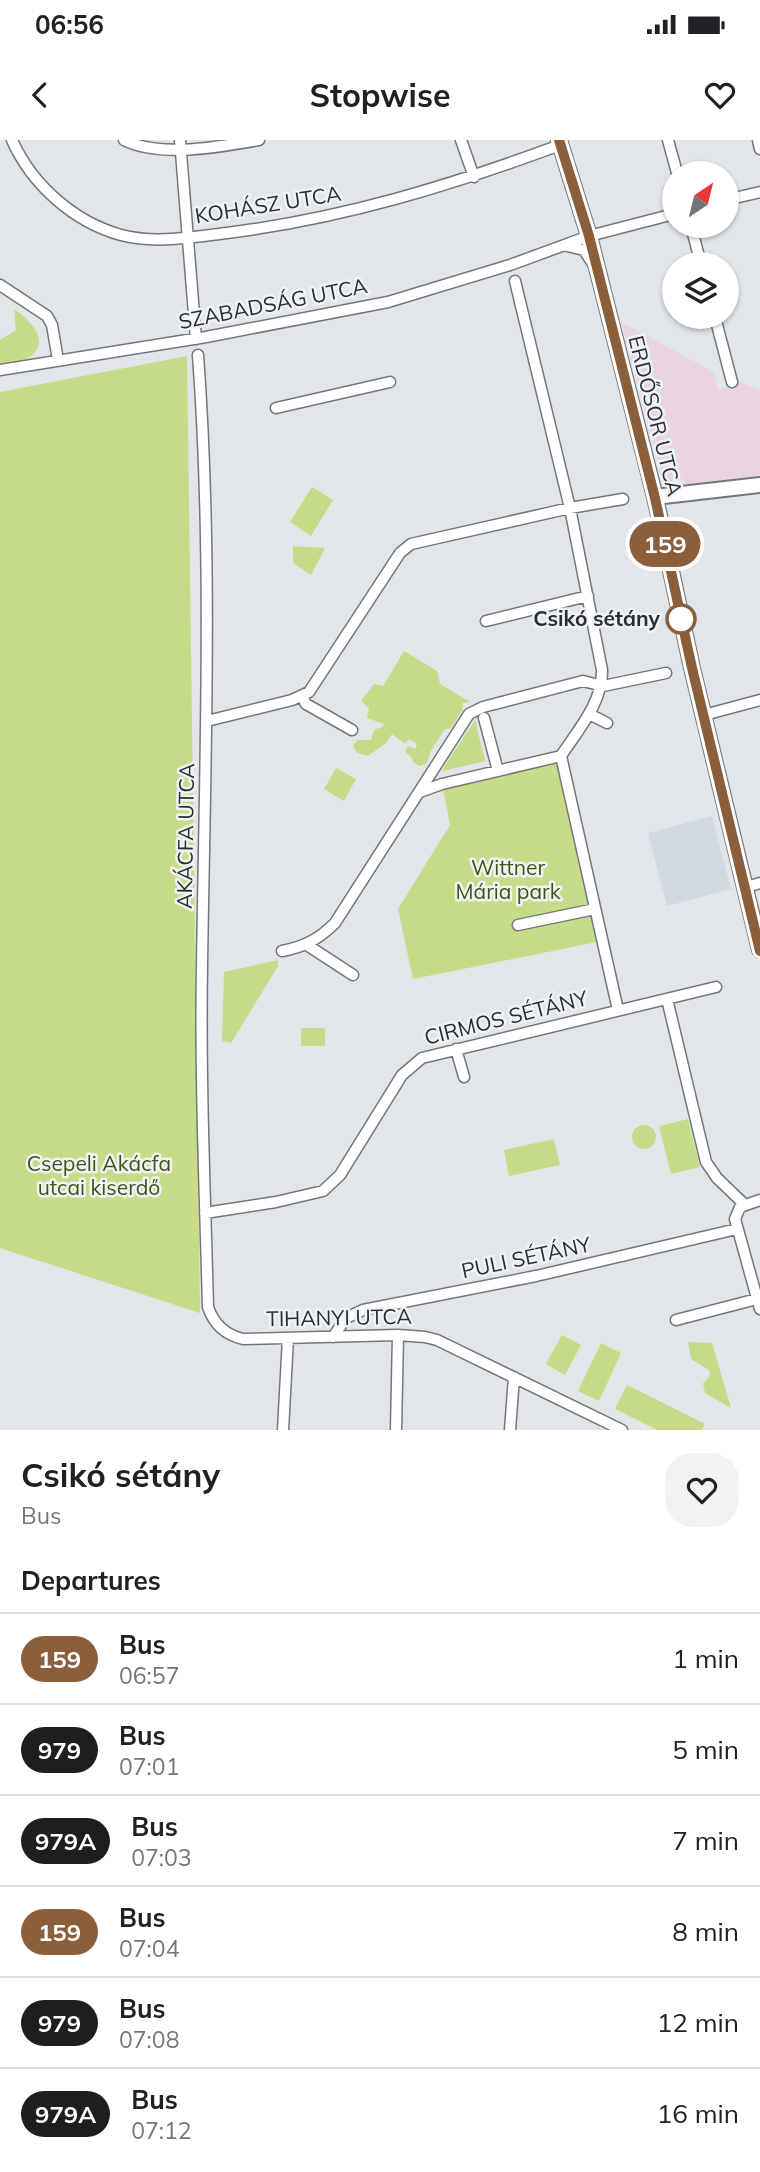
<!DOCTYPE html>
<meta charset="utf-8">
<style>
:root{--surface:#fff;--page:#f2f2f2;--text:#202124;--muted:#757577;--line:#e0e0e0}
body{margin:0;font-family:Mulish,sans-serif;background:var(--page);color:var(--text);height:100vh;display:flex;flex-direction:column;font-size:26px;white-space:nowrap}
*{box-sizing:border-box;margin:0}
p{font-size:23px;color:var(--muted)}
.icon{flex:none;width:38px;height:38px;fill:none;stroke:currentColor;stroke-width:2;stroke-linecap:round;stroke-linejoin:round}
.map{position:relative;height:1290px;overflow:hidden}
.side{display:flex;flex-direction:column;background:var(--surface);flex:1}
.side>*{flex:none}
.badge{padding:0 14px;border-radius:23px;font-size:24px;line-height:46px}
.needle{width:46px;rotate:35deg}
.controls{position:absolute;left:662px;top:21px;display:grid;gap:14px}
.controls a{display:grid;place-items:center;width:77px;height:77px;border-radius:50%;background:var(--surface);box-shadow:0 2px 5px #0004;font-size:35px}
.map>.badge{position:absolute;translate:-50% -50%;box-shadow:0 0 0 4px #fff}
h2{padding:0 21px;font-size:26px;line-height:63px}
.round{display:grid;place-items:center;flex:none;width:74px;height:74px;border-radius:28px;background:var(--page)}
.headline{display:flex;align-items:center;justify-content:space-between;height:119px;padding:0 21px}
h1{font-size:33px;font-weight:700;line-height:52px}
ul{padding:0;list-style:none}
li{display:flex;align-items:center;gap:21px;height:91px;padding:0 21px;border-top:2px solid var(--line)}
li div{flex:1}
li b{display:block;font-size:26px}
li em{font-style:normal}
li .badge{min-width:77px;font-weight:700;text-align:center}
.status{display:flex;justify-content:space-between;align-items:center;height:49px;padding:0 35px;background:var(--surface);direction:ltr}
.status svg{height:19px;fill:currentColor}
header{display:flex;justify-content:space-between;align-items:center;height:91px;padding:0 21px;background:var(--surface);font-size:32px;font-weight:700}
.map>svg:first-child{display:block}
.built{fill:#d1d9e1}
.education{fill:#ead4e1}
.green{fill:#c6dc89}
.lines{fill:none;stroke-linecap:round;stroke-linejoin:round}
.street-casing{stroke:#747779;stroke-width:13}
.secondary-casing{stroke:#747779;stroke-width:18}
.street{stroke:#fff;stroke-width:10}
.secondary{stroke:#fff;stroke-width:14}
.line-casing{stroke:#fff;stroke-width:16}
.line{stroke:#8b5e3c;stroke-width:10}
.stop-dot{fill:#fff;stroke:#8b5e3c;stroke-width:3.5}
.labels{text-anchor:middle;stroke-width:5;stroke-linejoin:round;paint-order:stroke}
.street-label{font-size:21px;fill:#2c2d2e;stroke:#f0f3f5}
.stop-label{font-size:21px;font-weight:bold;fill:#2c2d2e;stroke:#f0f3f5;text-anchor:end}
.park-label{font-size:21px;fill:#445115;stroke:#f0f3f5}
</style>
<div class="status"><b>06:56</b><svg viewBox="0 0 49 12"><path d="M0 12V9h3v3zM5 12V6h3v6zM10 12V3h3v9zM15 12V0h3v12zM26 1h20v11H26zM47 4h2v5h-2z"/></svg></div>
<header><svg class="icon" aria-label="back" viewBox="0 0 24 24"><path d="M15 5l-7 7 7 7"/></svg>Stopwise<svg class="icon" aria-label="heart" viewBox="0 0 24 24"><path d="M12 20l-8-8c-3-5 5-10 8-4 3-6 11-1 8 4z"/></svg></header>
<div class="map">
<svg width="760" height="1290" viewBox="0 0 760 1290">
<rect width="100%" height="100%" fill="#e2e6e8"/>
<path class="built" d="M 712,676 L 731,749 L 667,766 L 648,693 Z"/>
<path class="education" d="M 621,182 L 714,232 L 718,250 L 738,245 L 738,241 L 760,251 L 760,335 L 685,346 L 683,339 L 664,342 Z"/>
<path class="green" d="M 14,169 C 30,180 53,202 28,218 C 21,223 8,223 0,224 L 0,200 L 16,190 Z
M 187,216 L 200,1173 L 0,1108 L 0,252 Z
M 312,347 L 333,360 L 311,396 L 290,382 Z
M 293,406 L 325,408 L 311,435 L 293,423 Z
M 404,511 L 437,531 L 440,544 L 470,562 L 463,563 L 462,571 L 450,589 L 445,589 L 431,611 L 427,623 L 419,626 L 413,622 L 412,618 L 406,613 L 406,608 L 409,606 L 415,609 L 417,604 L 409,599 L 405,604 L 392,594 L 386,603 L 368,616 L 357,613 L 353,606 L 357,600 L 371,600 L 374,590 L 382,587 L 384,584 L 367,578 L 369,568 L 361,561 L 374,544 L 383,546 Z
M 475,580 L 485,621 L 443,631 L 444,627 Z
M 561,616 L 602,801 L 413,839 L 398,769 L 450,685 L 442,644 Z
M 336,628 L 356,639 L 344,661 L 324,649 Z
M 278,820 L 278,826 L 231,903 L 222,901 L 224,832 Z
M 301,888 L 325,888 L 325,906 L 301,906 Z
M 688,979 L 700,1027 L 671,1034 L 659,986 Z
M632 997a12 12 0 1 1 24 0a12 12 0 1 1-24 0Z
M 554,999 L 560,1025 L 509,1036 L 504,1010 Z
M 562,1195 L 581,1205 L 565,1235 L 546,1224 Z
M 688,1202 L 712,1203 L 731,1268 L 705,1253 L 703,1243 L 710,1236 L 709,1230 L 691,1219 Z
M 601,1203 L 621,1213 L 599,1261 L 578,1251 Z
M 627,1245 L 705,1284 L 702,1290 L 657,1290 L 615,1269 Z"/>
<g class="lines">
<g class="street-casing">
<path id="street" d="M 12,0 C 32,45 74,82 121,95 C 155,104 193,97 227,93 C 345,78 449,46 560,5
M 124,0 C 160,18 220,7 259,0
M 180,0 L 196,199
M 461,0 L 474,37
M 668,0 L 677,33
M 758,0 L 760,9
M 726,60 L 760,52
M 691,86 L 701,124
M 567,106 L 584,110 L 593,124
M 0,145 L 47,176 L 52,185 L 58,220
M 715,177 L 732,242
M 198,215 C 213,418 205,621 202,824 C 200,938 205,1053 208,1167 C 214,1185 226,1195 243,1199 L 398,1195 L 425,1197 L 437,1200 L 622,1290
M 0,230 L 206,197 L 388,162 L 510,125 L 589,96 L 674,74
M 276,268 L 390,242
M 486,481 L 588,456
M 302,556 L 306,564 L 352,590
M 589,574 L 607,583
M 704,575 L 760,560
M 484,578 L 498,631
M 207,581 L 292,560 L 309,552 L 400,413 L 411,404 L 570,368 L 623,359
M 561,616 L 618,870
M 420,652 L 442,644 L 561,616 C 578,590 603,562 602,530 L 570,368 L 515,141
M 746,747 L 760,743
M 518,785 L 595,769
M 307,805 L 353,835
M 282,811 C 304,807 319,799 335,783 L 469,574 L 483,567 L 583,541 L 603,546 L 666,533
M 667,859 L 706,1022 L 717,1038 L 744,1064
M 456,909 L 464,937
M 760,1060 L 740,1067 L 735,1079 L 760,1169
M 205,1073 L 276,1062 L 323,1051 L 340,1035 L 402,935 L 422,918 L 716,847
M 676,1180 L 757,1159
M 333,1197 L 346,1178 L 363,1170 L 536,1136 L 737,1089
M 283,1290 L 288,1198
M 396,1290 L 398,1195
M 510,1290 L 514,1237"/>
</g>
<g class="secondary-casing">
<path id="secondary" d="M 559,0 L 589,96 L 655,357 L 692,528 L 760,810
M 655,357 L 760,345"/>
</g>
<use href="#street" class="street"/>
<use href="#secondary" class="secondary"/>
</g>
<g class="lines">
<g class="line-casing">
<path id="line" d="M 559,0 L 589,96 L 655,358 L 692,528 L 760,811"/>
</g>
<use href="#line" class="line"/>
</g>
<circle class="stop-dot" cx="681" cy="479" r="14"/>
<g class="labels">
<g class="street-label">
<text transform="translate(268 65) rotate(-9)" y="7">KOHÁSZ UTCA</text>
<text transform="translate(273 164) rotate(-11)" y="7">SZABADSÁG UTCA</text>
<text transform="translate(655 276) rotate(76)" y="7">ERDŐSOR UTCA</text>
<text transform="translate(186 696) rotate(-89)" y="7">AKÁCFA UTCA</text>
<text transform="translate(506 878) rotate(-14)" y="7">CIRMOS SÉTÁNY</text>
<text transform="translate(526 1118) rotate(-12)" y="7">PULI SÉTÁNY</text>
<text transform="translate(339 1178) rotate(-1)" y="7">TIHANYI UTCA</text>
</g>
<g class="stop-label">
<text x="660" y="486">Csikó sétány</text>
</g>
<g class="park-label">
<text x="508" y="735">Wittner<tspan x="508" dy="24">Mária park</tspan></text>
<text x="99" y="1031">Csepeli Akácfa<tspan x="99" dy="24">utcai kiserdő</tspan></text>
</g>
</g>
</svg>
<div class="controls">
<a><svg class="needle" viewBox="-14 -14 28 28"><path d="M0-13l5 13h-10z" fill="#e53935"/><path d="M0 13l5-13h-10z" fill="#757577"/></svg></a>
<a><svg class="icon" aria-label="layers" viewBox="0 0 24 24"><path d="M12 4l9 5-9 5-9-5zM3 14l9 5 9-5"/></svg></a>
</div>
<b class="badge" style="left:665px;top:404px;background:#8b5e3c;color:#fff">159</b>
</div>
<section class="side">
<div class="headline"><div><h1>Csikó sétány</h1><p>Bus</p></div><a class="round"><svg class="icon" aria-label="heart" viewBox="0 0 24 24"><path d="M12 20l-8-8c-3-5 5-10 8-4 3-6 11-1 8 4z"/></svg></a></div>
<h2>Departures</h2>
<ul>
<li><span class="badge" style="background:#8b5e3c;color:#fff">159</span><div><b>Bus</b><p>06:57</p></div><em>1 min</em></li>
<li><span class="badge" style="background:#1e1e1e;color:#fff">979</span><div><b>Bus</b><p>07:01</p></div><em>5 min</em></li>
<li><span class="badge" style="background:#1e1e1e;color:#fff">979A</span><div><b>Bus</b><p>07:03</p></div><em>7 min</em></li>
<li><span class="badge" style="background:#8b5e3c;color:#fff">159</span><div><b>Bus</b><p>07:04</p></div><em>8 min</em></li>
<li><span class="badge" style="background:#1e1e1e;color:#fff">979</span><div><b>Bus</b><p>07:08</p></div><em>12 min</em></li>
<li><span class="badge" style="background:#1e1e1e;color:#fff">979A</span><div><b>Bus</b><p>07:12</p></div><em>16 min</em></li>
</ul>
</section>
